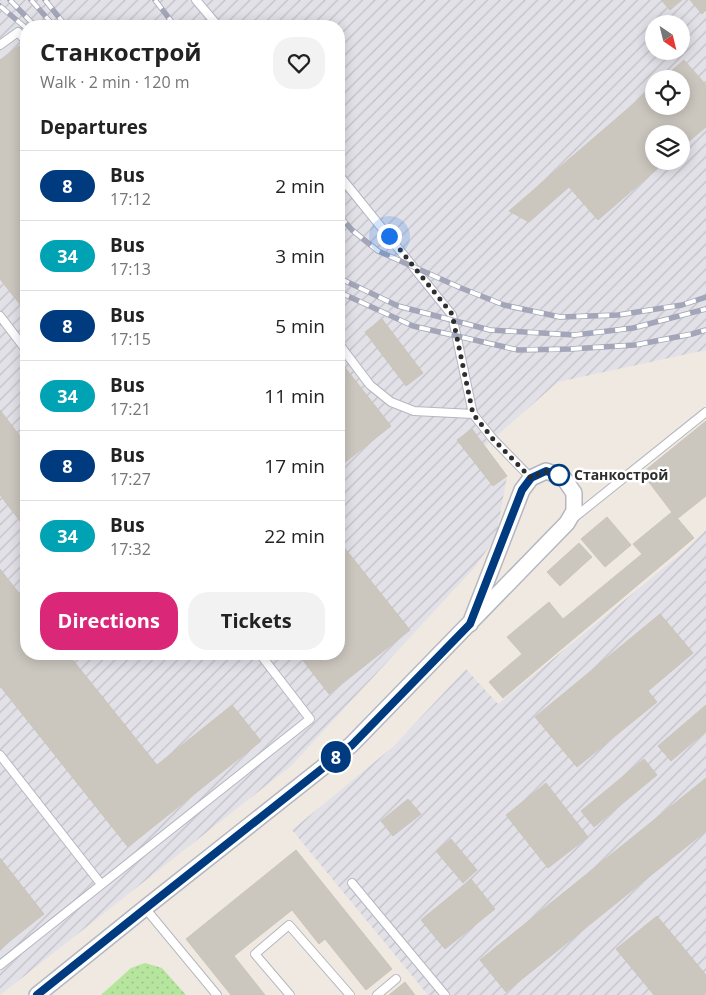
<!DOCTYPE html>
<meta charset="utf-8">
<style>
:root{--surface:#fff;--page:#f2f2f2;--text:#222;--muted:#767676;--line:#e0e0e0;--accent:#db2777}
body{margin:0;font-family:"Open Sans",sans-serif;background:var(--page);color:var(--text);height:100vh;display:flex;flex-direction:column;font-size:19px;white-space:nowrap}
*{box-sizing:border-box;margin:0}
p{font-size:16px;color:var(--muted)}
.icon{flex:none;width:28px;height:28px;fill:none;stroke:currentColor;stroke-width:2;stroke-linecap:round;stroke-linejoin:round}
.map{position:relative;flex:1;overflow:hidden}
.sheet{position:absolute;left:20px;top:20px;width:325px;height:640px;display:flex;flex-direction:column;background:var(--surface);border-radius:20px;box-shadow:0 2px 12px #0003}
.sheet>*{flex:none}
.badge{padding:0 10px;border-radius:16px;font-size:18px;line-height:32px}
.needle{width:32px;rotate:145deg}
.tools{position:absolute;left:645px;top:15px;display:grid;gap:10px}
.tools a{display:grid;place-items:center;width:45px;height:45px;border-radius:50%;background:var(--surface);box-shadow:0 2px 12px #0003;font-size:25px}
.you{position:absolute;width:25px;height:25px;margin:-12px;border:4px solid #fff;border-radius:50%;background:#1a73e8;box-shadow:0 0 0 8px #1a73e833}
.map>.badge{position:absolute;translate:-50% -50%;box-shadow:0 0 0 2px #fff}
h2{padding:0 20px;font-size:19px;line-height:45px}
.round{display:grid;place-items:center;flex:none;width:52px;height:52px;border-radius:20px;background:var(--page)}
.summary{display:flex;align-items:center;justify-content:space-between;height:85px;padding:0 20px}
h1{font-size:24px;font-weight:700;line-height:38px}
.cta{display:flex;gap:10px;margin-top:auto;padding:10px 20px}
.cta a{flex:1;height:58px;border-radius:20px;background:var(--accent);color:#fff;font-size:20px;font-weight:700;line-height:58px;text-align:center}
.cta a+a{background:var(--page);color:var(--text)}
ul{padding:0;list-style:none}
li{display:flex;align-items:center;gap:15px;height:70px;padding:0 20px;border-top:1px solid var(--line)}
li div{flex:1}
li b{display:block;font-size:19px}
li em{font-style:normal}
li .badge{min-width:55px;font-weight:700;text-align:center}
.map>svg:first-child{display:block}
.industrial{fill:url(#industrial-furrows);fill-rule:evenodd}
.green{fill:url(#green-dots)}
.building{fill:#cbc7bf;stroke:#cbc5ba}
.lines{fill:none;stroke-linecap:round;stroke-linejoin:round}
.lane-casing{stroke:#b4b7c1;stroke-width:10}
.street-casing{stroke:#b4b7c1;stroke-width:18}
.lane{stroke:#fff;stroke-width:8}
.street{stroke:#fff;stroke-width:15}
.rail-casing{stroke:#a3a6b8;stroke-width:5.5}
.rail{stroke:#fff;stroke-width:4;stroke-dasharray:11;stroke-linecap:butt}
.line-casing{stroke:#fff;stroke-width:11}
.line{stroke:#003b80;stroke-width:8}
.walk{stroke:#2e2e2e;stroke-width:5;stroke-dasharray:0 9}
.stop-dot{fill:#fff;stroke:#003b80;stroke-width:2.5}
.labels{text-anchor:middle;stroke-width:5;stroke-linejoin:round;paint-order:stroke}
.stop-label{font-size:14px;font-weight:bold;fill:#2e2e2e;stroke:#fff;text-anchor:start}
</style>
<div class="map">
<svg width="706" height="995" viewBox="0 0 706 995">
<defs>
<pattern id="industrial-furrows" width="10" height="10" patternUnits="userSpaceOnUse" patternTransform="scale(1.25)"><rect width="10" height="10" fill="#e3e1e8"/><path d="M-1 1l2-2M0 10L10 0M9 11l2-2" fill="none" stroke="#c3c1c7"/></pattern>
<pattern id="green-dots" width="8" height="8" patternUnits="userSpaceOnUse" patternTransform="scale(1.25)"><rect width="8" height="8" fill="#b6e59e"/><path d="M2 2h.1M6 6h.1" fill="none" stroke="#9dc588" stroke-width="1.8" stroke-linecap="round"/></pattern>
</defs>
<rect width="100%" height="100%" fill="#efe9e1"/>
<path class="industrial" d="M 0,0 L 706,0 L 706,350 L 558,382 L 485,446 L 507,476 L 496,537 L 475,567 L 291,766 L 0,995 ZM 654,24 L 681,24 L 681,51 L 654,51 ZM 26,26 L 339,26 L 339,654 L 26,654 ZM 654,79 L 681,79 L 681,106 L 654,106 ZM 654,134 L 681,134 L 681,161 L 654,161 Z
M 706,530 L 706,995 L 428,995 L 292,830 L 394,746 L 466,669 L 498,704 L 688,548 Z"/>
<path class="green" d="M 145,963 L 162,968 L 186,995 L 101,995 L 131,968 Z"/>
<path class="building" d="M 661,0 L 682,0 L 670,10 Z
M 690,0 L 706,0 L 706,10 L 702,14 Z
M 19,46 L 26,55 L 26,312 L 0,279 L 0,60 Z
M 684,60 L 706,85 L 706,127 L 681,148 L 681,134 L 654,134 L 654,161 L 666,161 L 598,220 L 569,187 L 529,222 L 509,211 L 654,86 L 654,106 L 681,106 L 681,79 L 662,79 Z
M 382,319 L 423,373 L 406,386 L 365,332 Z
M 339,360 L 391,426 L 339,467 Z
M 0,410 L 26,444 L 26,529 L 0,495 Z
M 706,421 L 706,496 L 677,519 L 642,473 Z
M 472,429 L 507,476 L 493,486 L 457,440 Z
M 672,512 L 694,538 L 503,698 L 489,682 L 522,654 L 507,637 L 549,602 L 563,619 L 642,554 L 633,544 Z
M 607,517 L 631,545 L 605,567 L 581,539 Z
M 339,541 L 410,630 L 329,694 L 298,654 L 339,654 Z
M 579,543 L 592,557 L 560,586 L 547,572 Z
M 0,569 L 26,602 L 26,654 L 68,654 L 157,765 L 232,705 L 261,741 L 128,847 L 0,686 Z
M 660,614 L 693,653 L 648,691 L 657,702 L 577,767 L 535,717 Z
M 706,705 L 706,731 L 671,761 L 658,746 Z
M 644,759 L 657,775 L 594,827 L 581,811 Z
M 706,778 L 706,831 L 506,992 L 480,960 Z
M 546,783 L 588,837 L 548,868 L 506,815 Z
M 408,799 L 421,814 L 393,836 L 381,821 Z
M 451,839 L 477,870 L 463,883 L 436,851 Z
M 296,850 L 392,969 L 366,990 L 325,939 L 319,944 L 292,910 L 234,956 L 265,995 L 231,995 L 186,939 Z
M 0,858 L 44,914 L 0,949 Z
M 471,879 L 495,909 L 445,949 L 421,920 Z
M 657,916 L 706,975 L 706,992 L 703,995 L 654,995 L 616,949 Z
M 405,982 L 415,995 L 389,995 Z"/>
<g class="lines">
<g class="lane-casing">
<path id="lane" d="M 196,0 L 218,26
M 0,45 L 18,32 L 26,41
M 339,175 L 452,315 L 473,414 L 493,439 L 531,478
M 0,316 L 26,350
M 339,344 L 370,385 L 391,402 L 414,411 L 473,414
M 575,517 L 706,412
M 0,755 L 101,884
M 352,883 L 445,995
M 145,908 L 217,995
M 0,965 L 310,719 L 260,654
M 290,995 L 255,954 L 289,925 L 350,995
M 377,995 L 396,979"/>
</g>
<g class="street-casing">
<path id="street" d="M 37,995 L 145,908 L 351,745 L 567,523 L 574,511 L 574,493 L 563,477 L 546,471 L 531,478 L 522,490 L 470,624"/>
</g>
<use href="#lane" class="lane"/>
<use href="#street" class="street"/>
<g class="rail-casing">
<path id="rail" d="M 10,0 L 35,26
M 31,0 L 54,26
M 45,0 L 66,26
M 155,0 L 175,26
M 0,6 L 26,28
M 339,215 L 352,230 L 378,251 L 461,288 L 504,305 L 560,317 L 618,315 L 682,305 L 706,297
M 339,278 L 398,306 L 490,330 L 575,335 L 633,328 L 706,309
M 339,292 L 413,326 L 518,350 L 570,349 L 635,345 L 692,334 L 706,330"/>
</g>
<use href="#rail" class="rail"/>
</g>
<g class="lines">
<g class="line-casing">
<path id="line" d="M 37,995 L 146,908 L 352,745 L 470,624 L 522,490 L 531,478 L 546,471 L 563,477"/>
</g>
<use href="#line" class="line"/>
<path class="walk" d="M 389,236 L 452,314 L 473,414 L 493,439 L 531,478 L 546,471 L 563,477 L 559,475"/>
</g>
<circle class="stop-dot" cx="559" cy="475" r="10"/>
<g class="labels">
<g class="stop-label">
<text x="574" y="480">Станкострой</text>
</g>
</g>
</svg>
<div class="tools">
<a><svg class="needle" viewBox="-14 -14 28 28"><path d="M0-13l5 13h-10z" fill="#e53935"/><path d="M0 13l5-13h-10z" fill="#767676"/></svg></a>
<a><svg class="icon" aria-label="locate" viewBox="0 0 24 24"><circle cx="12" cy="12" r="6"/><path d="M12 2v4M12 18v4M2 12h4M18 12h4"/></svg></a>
<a><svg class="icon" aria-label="layers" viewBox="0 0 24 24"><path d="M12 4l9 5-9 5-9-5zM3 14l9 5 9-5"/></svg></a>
</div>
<div class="you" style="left:389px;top:236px"></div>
<b class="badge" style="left:336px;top:757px;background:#003b80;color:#fff">8</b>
<section class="sheet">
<div class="summary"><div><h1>Станкострой</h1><p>Walk · 2 min · 120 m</p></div><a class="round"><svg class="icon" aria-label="heart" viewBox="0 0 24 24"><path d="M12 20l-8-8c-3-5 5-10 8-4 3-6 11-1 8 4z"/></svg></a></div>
<h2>Departures</h2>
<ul>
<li><span class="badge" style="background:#003b80;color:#fff">8</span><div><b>Bus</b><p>17:12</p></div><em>2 min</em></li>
<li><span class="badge" style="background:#00a3b4;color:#fff">34</span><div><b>Bus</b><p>17:13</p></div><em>3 min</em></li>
<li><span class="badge" style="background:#003b80;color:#fff">8</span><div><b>Bus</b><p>17:15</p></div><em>5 min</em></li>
<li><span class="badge" style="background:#00a3b4;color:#fff">34</span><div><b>Bus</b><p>17:21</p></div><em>11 min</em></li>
<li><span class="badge" style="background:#003b80;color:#fff">8</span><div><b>Bus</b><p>17:27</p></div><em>17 min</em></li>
<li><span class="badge" style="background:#00a3b4;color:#fff">34</span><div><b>Bus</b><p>17:32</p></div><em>22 min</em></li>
</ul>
<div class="cta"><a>Directions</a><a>Tickets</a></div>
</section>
</div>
